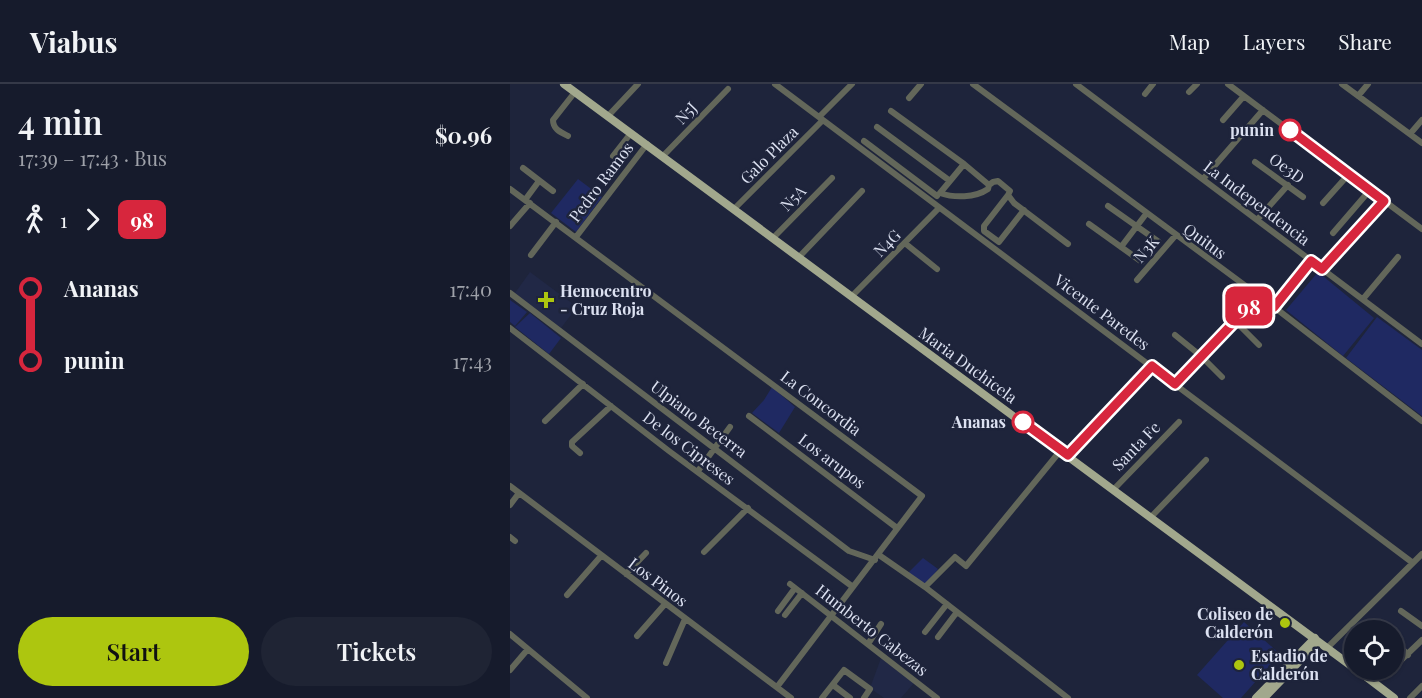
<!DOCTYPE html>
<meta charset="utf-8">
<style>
:root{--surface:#161b2c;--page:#1f2434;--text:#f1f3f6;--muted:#9ea1a9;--line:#353948;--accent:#adc60f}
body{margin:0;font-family:"Playfair Display",serif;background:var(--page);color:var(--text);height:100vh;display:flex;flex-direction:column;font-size:22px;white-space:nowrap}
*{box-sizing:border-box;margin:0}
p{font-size:20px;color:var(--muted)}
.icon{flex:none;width:33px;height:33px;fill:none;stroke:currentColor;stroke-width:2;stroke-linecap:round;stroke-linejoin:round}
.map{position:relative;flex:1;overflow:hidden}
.drawer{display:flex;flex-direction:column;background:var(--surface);width:510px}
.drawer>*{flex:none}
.badge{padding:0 12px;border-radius:9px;font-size:21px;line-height:39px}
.fabs{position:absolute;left:834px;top:536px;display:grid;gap:12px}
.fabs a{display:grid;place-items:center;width:60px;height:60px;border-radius:50%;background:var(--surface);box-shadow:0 2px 4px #0004,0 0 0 2px var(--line);font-size:30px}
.map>.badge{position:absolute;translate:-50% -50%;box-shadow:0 0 0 3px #fff}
.legs{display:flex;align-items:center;gap:9px;height:66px;padding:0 18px;font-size:20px}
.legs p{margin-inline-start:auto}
.summary{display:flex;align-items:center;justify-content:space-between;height:102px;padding:0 18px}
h1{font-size:33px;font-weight:600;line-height:45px}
.button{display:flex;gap:12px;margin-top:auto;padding:12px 18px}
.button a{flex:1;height:69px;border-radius:36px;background:var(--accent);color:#111;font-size:24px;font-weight:600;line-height:69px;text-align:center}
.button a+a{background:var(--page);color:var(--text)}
ul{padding:0 18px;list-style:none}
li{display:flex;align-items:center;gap:21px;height:72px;font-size:22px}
li i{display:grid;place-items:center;width:9px;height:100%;margin:0 8px;background:currentColor}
li i::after{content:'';width:15px;height:15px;margin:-8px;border:4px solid;border-radius:50%;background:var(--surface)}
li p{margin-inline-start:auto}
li:first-child i{background:linear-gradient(#0000 50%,currentColor 0)}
li:last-child i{background:linear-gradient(currentColor 50%,#0000 0)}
header{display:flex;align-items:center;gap:36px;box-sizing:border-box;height:84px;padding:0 30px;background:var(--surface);border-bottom:2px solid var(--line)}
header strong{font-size:28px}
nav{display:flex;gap:33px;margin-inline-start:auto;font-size:21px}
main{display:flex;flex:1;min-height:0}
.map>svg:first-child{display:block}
.built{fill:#212846}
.green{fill:#1f2962}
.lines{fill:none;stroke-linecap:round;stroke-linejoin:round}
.minor{stroke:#63675a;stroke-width:6}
.major{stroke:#a2a88d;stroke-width:8}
.line-1-casing{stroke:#fff;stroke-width:14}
.line-1{stroke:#d7263d;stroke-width:9}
.stop-1-dot{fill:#fff;stroke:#d7263d;stroke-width:3}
.poi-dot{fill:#adc60f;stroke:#1e243b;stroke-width:2}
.labels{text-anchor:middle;stroke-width:5;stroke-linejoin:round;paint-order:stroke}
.street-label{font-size:16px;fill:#dce1f1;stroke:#1e243b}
.stop-label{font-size:16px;font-weight:bold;fill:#dce1f1;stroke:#1e243b;text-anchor:end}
.poi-label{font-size:16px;font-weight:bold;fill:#dce1f1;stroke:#1e243b;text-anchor:start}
</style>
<header>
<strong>Viabus</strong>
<nav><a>Map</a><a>Layers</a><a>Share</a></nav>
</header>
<main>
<section class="drawer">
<div class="summary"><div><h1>4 min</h1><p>17:39 – 17:43 · Bus</p></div><b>$0.96</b></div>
<div class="legs"><svg class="icon" aria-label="walk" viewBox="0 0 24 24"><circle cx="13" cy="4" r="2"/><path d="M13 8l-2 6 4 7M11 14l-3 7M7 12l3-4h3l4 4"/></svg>1<svg class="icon" aria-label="forward" viewBox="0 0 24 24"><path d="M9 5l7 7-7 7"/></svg><b class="badge" style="background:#d7263d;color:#fff">98</b></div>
<ul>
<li><i style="color:#d7263d"></i><b>Ananas</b><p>17:40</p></li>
<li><i style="color:#d7263d"></i><b>punin</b><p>17:43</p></li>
</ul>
<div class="button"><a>Start</a><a>Tickets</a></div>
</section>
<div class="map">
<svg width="912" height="614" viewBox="0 0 912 614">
<rect width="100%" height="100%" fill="#1e243b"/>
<path class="built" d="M 20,188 L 67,223 L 51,244 L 5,209 Z
M 371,574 L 404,599 L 391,614 L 374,614 L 360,604 Z"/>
<path class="green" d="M 68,95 L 92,113 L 66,148 L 41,129 Z
M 808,188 L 864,234 L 833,272 L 776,226 Z
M 0,216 L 17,228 L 5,242 L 0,238 Z
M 20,229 L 51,254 L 39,270 L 5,243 Z
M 867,233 L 912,266 L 912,332 L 836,274 Z
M 262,303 L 285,323 L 269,349 L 242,329 L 254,316 Z
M 413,474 L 428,485 L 415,502 L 397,490 Z
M 734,538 L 770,570 L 731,614 L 713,614 L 687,591 Z"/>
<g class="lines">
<path class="minor" d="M 265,0 L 903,479
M 463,0 L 764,223 L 912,337
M 566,0 L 912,260
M 718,0 L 912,145
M 832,0 L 912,59
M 679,8 L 687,0
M 635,10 L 643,0
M 848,12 L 858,0
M 399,14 L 411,0
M 381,27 L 454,80
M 98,32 L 128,0
M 309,33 L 342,0
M 713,36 L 734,12
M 367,43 L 440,97 L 454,80 L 479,101 L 483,98 L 488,97 L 500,107 L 498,111 L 504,119 L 558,160
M 900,50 L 912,36
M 58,52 C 50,48 43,45 43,36 L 65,8
M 354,57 L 427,112
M 103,72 L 121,49
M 153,72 L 218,5
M 745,78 L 793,113
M 13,84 L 43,107
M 693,95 L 753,26
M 440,97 L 430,109 C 444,114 465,114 478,105 L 479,101
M 0,105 L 412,412 L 267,603
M 498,111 L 474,142 L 474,147 L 489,158 L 514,126
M 15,116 L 29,97
M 813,119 L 839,90
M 598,122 L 649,158
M 224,125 L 313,36
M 747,136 L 778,101
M 579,140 L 632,178
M 0,142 L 20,119
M 823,149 L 860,106
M 66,153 L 137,60
M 263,154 L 322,94
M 396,160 L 427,185
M 611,163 L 636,130
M 21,171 L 46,138
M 289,173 L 352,107
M 812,185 L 874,117
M 627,196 L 665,152
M 0,209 L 339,467 L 365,476
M 342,212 L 429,124
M 853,215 L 888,173
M 764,223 L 801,177
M 725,237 L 749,261
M 0,244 L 159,367 L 343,503
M 665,251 L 691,272 L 712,293
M 665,299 L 748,212
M 239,332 L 387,444
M 35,337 L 73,300
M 70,369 L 62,362 L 62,358 L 101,322
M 558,371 L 642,282
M 188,387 L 220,343
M 0,402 L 281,614
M 604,405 L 669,338
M 0,421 L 9,409
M 641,433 L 696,376
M 0,453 L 5,457
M 194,468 L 238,424
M 369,471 L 415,503 L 558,614
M 116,490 L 136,469
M 280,500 L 427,614
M 415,503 L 445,473 L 456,482 L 551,366
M 57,511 L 91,472
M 268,527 L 285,504
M 891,527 L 912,542
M 275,531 L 292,509
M 415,548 L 437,520
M 0,550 L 77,614
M 127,552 L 155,520
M 428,553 L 447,528
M 884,556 L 898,571
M 358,560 L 371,540
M 818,563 L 912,470
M 156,579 L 175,535
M 887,580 L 912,556
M 0,586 L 18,565
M 323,601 L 340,614
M 312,614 L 334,586 L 360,605 L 354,614
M 900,614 L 912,602"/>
<path class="major" d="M 54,0 L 844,584
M 846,585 L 884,614
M 746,614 L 805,554
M 754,614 L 807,559"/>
</g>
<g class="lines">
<g class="line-1-casing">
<path id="line-1" d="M 513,338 L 558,371 L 642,282 L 665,300 L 748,213 L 764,223 L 801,177 L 812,185 L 874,117 L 780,46"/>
</g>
<use href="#line-1" class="line-1"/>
</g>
<g class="stop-1-dot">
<circle cx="780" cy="46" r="10"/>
<circle cx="513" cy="338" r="10"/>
</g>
<g class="poi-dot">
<path d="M33 207h6v6h6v6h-6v6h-6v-6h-6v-6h6z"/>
<circle cx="775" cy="539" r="6"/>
<circle cx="729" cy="581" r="6"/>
</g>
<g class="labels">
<g class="street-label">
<text transform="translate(176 29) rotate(-46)" y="6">N5J</text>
<text transform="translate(259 71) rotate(-45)" y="6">Galo Plaza</text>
<text transform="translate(777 84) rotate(36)" y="6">Oe3D</text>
<text transform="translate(91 98) rotate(-53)" y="6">Pedro Ramos</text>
<text transform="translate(283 114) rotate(-45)" y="6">N5A</text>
<text transform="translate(747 119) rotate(37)" y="6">La Independencia</text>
<text transform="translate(695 157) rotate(36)" y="6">Quitus</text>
<text transform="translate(377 159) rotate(-45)" y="6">N4G</text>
<text transform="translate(636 165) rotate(-49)" y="6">N3K</text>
<text transform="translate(592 228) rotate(37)" y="6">Vicente Paredes</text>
<text transform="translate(458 281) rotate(36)" y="6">Maria Duchicela</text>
<text transform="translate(311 319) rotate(37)" y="6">La Concordia</text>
<text transform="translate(189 335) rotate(37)" y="6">Ulpiano Becerra</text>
<text transform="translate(626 362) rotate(-46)" y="6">Santa Fe</text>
<text transform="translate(179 364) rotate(37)" y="6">De los Cipreses</text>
<text transform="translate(322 377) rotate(37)" y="6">Los arupos</text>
<text transform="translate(148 498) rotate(37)" y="6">Los Pinos</text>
<text transform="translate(362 546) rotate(38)" y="6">Humberto Cabezas</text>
</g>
<g class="stop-label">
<text x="764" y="52">punin</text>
<text x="496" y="344">Ananas</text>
</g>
<g class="poi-label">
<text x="50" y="213">Hemocentro<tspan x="50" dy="18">- Cruz Roja</tspan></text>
<text x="763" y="536" text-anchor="end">Coliseo de<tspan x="763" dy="18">Calderón</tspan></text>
<text x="741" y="578">Estadio de<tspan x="741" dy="18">Calderón</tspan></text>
</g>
</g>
</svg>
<div class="fabs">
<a><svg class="icon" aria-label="locate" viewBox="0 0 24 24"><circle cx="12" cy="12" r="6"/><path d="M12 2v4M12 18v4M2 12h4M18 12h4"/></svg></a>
</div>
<b class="badge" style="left:739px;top:222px;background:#d7263d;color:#fff">98</b>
</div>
</main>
